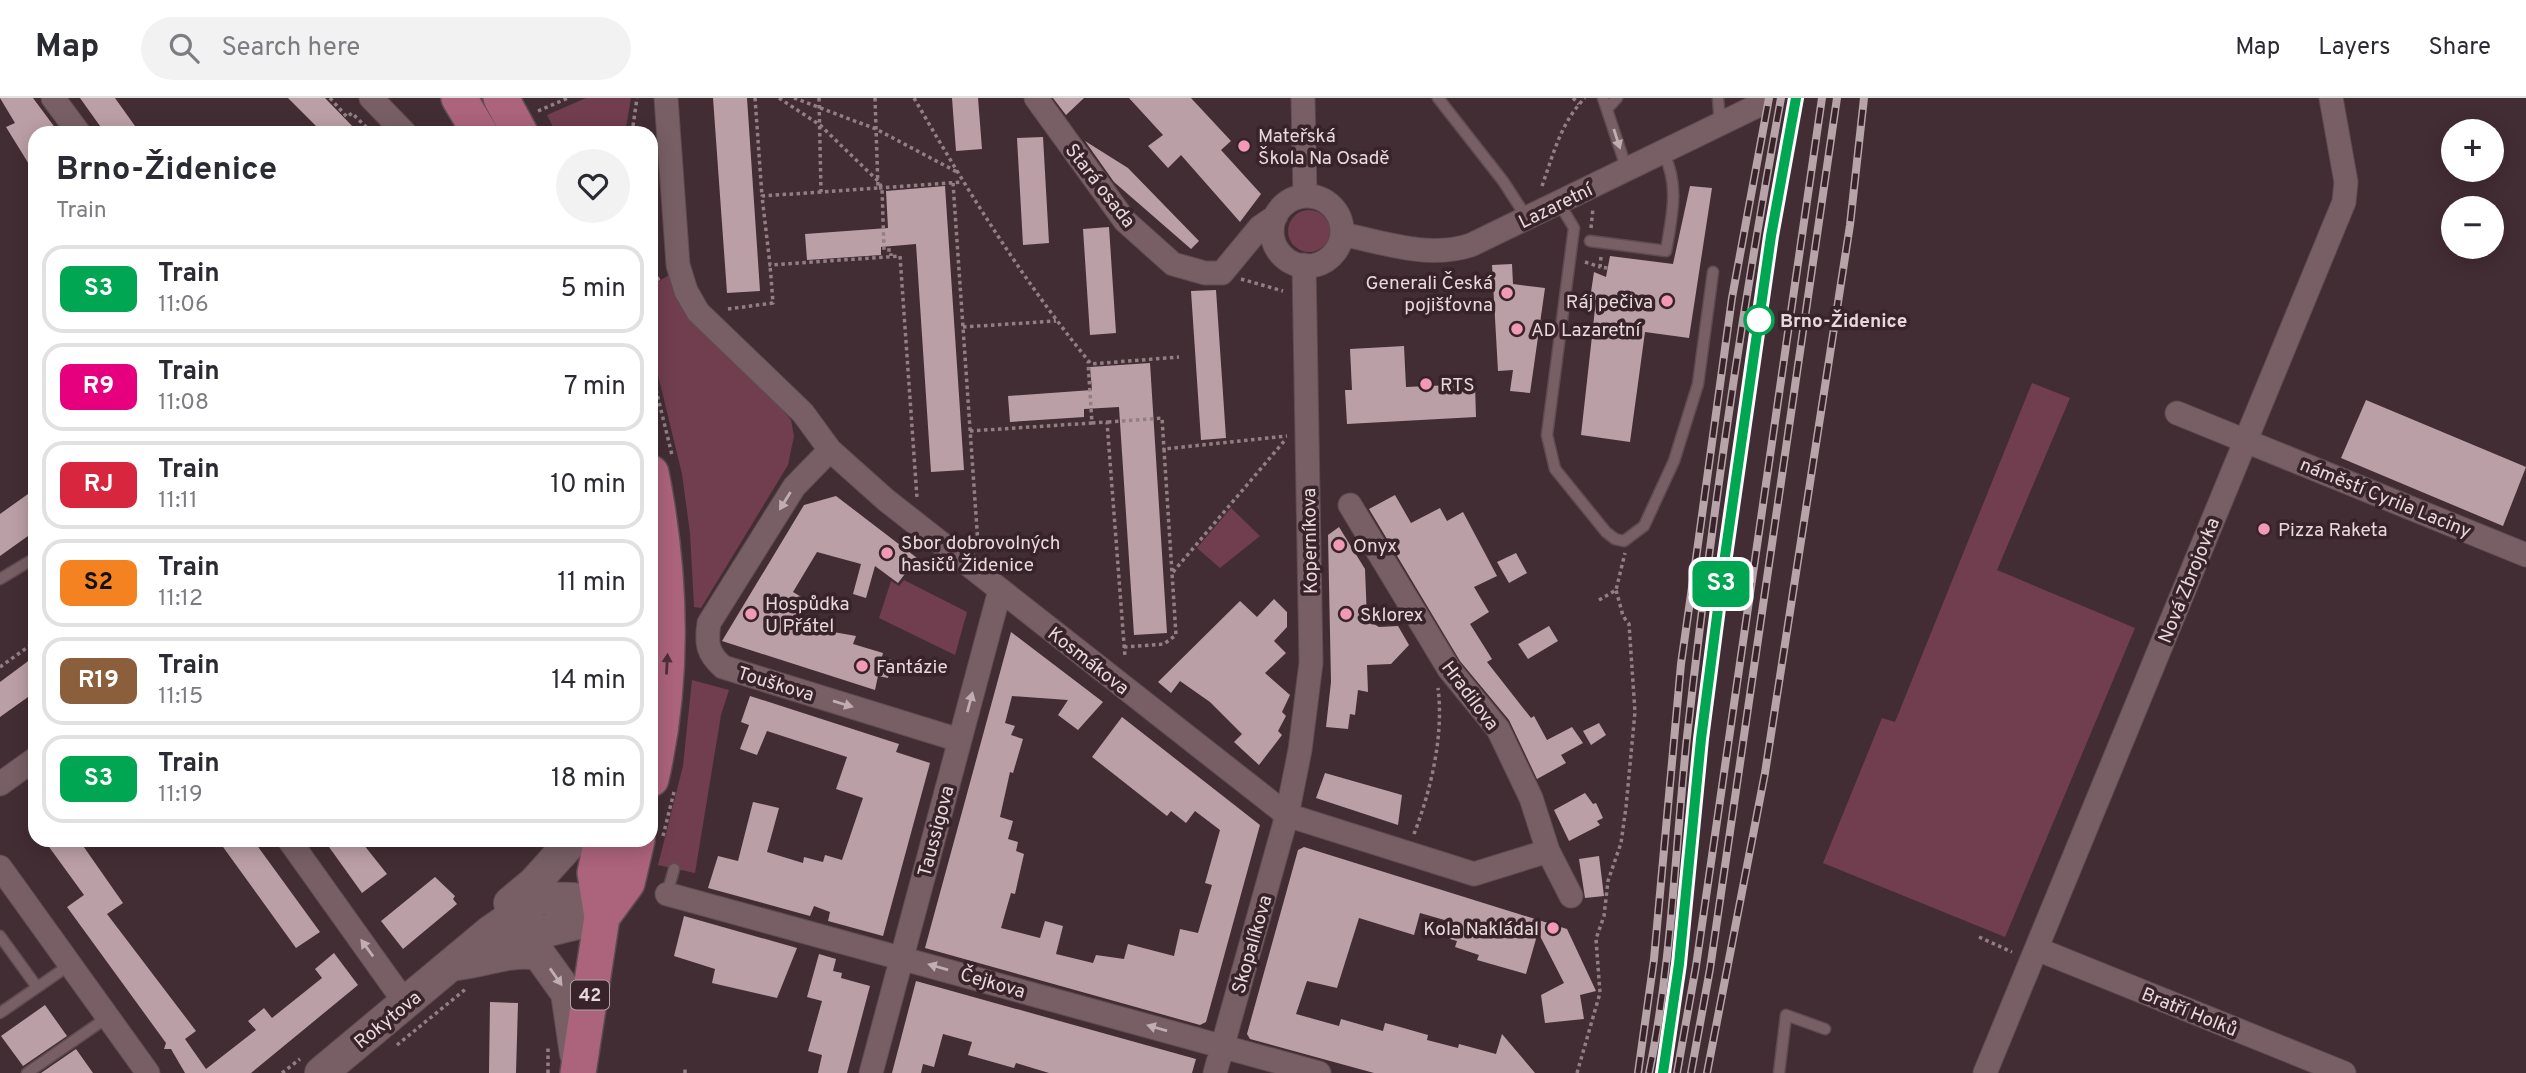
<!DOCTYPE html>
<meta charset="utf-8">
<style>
:root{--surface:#fff;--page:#f2f2f3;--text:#2b2b33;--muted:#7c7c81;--line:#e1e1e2}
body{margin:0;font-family:Overpass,sans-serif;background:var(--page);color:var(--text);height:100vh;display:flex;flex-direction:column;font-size:26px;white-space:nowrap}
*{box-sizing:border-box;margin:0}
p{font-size:23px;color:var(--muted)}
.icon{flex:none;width:38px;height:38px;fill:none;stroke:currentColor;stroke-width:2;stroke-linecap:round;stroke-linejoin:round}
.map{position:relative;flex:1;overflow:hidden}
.side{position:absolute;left:28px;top:28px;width:630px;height:721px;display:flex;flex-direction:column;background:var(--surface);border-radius:21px;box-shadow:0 4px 18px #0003}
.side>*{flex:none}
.badge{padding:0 14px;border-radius:10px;font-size:24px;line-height:46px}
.tools{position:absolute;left:2441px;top:21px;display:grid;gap:14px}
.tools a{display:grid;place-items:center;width:63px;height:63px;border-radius:50%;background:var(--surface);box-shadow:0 4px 18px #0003;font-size:35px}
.map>.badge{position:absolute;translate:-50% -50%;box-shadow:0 0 0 4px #fff}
.round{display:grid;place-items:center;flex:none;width:74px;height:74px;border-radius:37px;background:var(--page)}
.headline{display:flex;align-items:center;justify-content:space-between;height:119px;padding:0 28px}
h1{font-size:33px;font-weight:700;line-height:52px}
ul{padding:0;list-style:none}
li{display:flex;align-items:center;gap:21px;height:88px;margin:0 14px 10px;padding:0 14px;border:4px solid var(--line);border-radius:21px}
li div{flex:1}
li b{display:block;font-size:26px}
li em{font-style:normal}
li .badge{min-width:77px;font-weight:700;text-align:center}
header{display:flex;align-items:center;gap:42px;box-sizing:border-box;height:98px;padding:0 35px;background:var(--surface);border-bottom:2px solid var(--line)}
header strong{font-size:33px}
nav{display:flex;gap:38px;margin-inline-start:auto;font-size:24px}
.search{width:490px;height:63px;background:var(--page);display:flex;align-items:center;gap:18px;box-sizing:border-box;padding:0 24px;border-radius:38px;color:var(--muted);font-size:26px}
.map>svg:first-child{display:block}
.green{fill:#713e4f}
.building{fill:#bb9fa7}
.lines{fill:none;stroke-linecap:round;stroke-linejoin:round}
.lane-casing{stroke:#5e4c51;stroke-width:13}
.street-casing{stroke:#5e4c51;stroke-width:25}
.secondary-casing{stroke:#5e4c51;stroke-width:34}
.primary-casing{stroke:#5e4c51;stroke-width:38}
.path{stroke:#927f84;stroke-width:3.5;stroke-dasharray:3.5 3.5;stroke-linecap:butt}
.lane{stroke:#785f66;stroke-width:10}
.street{stroke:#785f66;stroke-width:23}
.secondary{stroke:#785f66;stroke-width:32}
.primary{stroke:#ac637c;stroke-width:35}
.rail-casing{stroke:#b6a4a9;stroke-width:8}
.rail{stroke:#38232a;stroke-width:5;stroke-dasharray:16;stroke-linecap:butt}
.oneway{fill:#c0aeb3}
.oneway2{fill:#4f303a}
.line-casing{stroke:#fff;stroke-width:16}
.line{stroke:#00a651;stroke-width:10}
.poi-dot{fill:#f09ab6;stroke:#38232a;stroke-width:2.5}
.stop-dot{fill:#fff;stroke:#00a651;stroke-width:3.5}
.labels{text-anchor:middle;stroke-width:7;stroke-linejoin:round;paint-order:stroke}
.shield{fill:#38232a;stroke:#b2a2a7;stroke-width:2}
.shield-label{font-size:18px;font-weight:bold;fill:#e7d8dc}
.poi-label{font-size:19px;fill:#e7d8dc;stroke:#38232a;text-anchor:start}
.street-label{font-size:19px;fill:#e7d8dc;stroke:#38232a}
.stop-label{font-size:19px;font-weight:bold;fill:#e7d8dc;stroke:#38232a;text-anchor:start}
</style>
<header>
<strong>Map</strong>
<div class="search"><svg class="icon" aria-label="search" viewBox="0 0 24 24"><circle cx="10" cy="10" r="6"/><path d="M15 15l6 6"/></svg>Search here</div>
<nav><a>Map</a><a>Layers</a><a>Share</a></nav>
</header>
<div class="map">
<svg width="2526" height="975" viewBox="0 0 2526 975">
<rect width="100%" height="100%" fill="#432d34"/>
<path class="green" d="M 586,0 L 631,0 L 625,35 L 556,35 L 547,17 Z
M1288 133a21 21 0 1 1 42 0a21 21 0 1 1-42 0Z
M 669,177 L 696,226 L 781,310 L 791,322 L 794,338 L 788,367 L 701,510 L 694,509 L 690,435 L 682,376 L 651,248 L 651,188 Z
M 2032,285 L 2070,300 L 1997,472 L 2135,530 L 2005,839 L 1823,765 L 1882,620 L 1895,624 Z
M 1231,410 L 1260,438 L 1220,470 L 1197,450 Z
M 891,483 L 899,488 L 904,482 L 967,514 L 955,557 L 879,520 Z
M 692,582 L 729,592 L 721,617 L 695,775 L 658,767 L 683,668 Z"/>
<path class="building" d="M 0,0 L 33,0 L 59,35 L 35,35 L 35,76 L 6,29 L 15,25 Z
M 80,0 L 115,0 L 140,35 L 105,35 Z
M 288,0 L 325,0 L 359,35 L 323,35 Z
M 713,0 L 747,0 L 760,193 L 727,195 Z
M 952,0 L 978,0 L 982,51 L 956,53 Z
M 1053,0 L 1084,0 L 1066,17 Z
M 1129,0 L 1191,0 L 1231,43 L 1221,52 L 1261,96 L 1240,124 L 1181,57 L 1168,70 L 1148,48 L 1163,37 Z
M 1043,39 L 1049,145 L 1023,147 L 1017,40 Z
M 1085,43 L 1128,70 L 1199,143 L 1191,151 L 1114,84 Z
M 945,88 L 964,372 L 931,374 L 916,146 L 881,149 L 881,157 L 807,162 L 805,136 L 888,130 L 886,93 Z
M 1690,88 L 1712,90 L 1689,240 L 1645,234 L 1630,344 L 1581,337 L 1596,202 L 1590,201 L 1594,174 L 1606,179 L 1610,158 L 1673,166 Z
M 1109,129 L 1116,235 L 1090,237 L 1083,131 Z
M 1512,166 L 1513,186 L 1545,190 L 1530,295 L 1510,293 L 1513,272 L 1498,273 L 1492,167 Z
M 1216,192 L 1226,340 L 1201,342 L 1191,193 Z
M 1404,248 L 1406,289 L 1475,286 L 1476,319 L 1347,326 L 1345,292 L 1352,292 L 1350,251 Z
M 1150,265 L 1167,535 L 1134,537 L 1119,309 L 1084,311 L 1084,319 L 1010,324 L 1008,298 L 1092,292 L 1090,269 Z
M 2366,302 L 2526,369 L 2503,428 L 2341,360 Z
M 35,391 L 35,433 L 0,458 L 0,416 Z
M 1395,397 L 1411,425 L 1440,410 L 1447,423 L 1463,414 L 1497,478 L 1474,489 L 1489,514 L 1470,526 L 1492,561 L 1487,564 L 1531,620 L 1534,618 L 1547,642 L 1572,629 L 1583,645 L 1561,657 L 1566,665 L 1537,681 L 1509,622 L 1460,563 L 1369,411 Z
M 836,398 L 917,460 L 898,485 L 875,468 L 866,500 L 853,496 L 861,466 L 817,454 L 793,494 L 808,503 L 798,518 L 807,521 L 805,529 L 856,538 L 853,546 L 883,555 L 882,559 L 892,562 L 888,580 L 878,578 L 875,592 L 722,543 L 804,407 Z
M 1339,429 L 1365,471 L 1367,522 L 1379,529 L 1398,528 L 1409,547 L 1391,566 L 1367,567 L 1368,594 L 1358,592 L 1355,617 L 1350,616 L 1348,631 L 1326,629 L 1331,584 L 1328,437 Z
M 1516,455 L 1527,475 L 1509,485 L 1497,464 Z
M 1274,501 L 1287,514 L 1287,529 L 1274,543 L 1286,555 L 1265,575 L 1290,597 L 1282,614 L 1286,618 L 1278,633 L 1282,637 L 1259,667 L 1234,644 L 1242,636 L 1210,604 L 1180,583 L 1171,595 L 1158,584 L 1240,503 L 1257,519 Z
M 1549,528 L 1558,543 L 1528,561 L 1518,546 Z
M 1011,534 L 1103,604 L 1078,632 L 1058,617 L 1068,602 L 1012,598 L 1005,625 L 1015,628 L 1011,637 L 1023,641 L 1013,675 L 1010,674 L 1000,719 L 1013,723 L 1008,741 L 1018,744 L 1016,753 L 1024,756 L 1015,796 L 1011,795 L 1001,830 L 1040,840 L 1045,823 L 1063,828 L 1056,856 L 1093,865 L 1096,857 L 1124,861 L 1128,846 L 1174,858 L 1180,831 L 1198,835 L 1212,787 L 1205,785 L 1220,732 L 1195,713 L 1186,725 L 1171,713 L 1167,718 L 1092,659 L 1122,619 L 1260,727 L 1206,924 L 1200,927 L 925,850 Z
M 35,558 L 35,594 L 0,619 L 0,584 Z
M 750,598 L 899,646 L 896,654 L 930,665 L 883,838 L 828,823 L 830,814 L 814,808 L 810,818 L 708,790 L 718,758 L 738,763 L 753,704 L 779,710 L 767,754 L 803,765 L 804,759 L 823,764 L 825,757 L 842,762 L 863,700 L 836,691 L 847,659 L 767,633 L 757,657 L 740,651 L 749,627 L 741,624 Z
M 1599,625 L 1606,637 L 1591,647 L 1583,633 Z
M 1325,675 L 1402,697 L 1398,727 L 1316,700 Z
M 1585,695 L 1593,706 L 1596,705 L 1603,720 L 1597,723 L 1600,727 L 1569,743 L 1554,712 Z
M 44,742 L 79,742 L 123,805 L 107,816 L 196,933 L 185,941 L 206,971 L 256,932 L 248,923 L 264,910 L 272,920 L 322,880 L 315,871 L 334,855 L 358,887 L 251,975 L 185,975 L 171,951 L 164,951 L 166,945 L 67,809 L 84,797 Z
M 218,742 L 253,742 L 320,834 L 296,850 Z
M 324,742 L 360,742 L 387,776 L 362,795 Z
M 1304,749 L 1567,831 L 1596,893 L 1580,897 L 1584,921 L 1545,925 L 1541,897 L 1564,885 L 1538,834 L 1526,876 L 1477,862 L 1479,857 L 1455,849 L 1457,843 L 1450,841 L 1455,825 L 1420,815 L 1414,837 L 1359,820 L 1337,890 L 1307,883 L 1296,916 L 1339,928 L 1341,921 L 1383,933 L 1385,925 L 1393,927 L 1428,937 L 1427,942 L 1458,950 L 1459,946 L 1496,956 L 1502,936 L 1535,975 L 1374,975 L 1250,941 L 1247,936 L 1298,752 Z
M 1599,758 L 1604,798 L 1585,800 L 1579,761 Z
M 435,779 L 455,798 L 453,801 L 457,806 L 403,851 L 381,823 Z
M 684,818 L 797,850 L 777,900 L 712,885 L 715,871 L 674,858 Z
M 819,856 L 836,861 L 833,873 L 842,875 L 841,880 L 870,888 L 847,975 L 818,975 L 822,957 L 808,953 L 822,903 L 807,899 Z
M 916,883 L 1196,961 L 1192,975 L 1049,975 L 1016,965 L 1014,970 L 968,957 L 972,944 L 943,936 L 934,969 L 923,966 L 921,975 L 892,975 Z
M 490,904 L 518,905 L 516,975 L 489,975 Z
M 45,907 L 67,938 L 23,968 L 1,938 Z
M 76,951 L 93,975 L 41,975 Z"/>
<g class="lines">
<g class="lane-casing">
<path id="lane" d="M 1438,0 L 1503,83 L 1527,120
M 1603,0 L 1627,72
M 1718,0 L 1720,26
M 1607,11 L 1617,0
M 1559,105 L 1574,130 L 1547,337 L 1555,371 L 1606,434 L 1615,441 L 1624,443 L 1644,428 L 1674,363 L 1698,286 L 1713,174
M 1590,143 L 1666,153 C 1672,117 1680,87 1663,54
M 0,481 L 35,460
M 667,796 L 674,771
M 0,838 L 37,889
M 0,915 L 71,866
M 27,975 L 108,919
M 1779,975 L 1786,917 L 1825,931"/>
</g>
<g class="street-casing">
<path id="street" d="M 53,0 L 79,35
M 371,0 L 405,35
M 666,0 L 678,167 L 686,193 L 698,214 L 803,315 L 830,352 L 886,402 L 1287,717 L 1474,776 L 1548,753
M 1036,0 L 1125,123 L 1173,166 L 1205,175 L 1222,175 L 1260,129 L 1276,118
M 1303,0 L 1305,98
M1272 133a35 35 0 1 1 70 0a35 35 0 1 1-70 0Z
M 1342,136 C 1385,145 1429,161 1471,147 L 1757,8
M 2177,315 L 2526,457
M 830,352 L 794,389 L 709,525 C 706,545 707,555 723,569 L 959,642
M 1350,407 L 1449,571 L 1498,631 L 1531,700 L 1548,753 L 1571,798
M 0,686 L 35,661
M 289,742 L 406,906
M 0,769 L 148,975
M 667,796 L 1319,975
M 2037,851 L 2344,975
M 871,975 L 1000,492
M 1215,975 L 1287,717 L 1300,652 L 1311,565 L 1304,167
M 1985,975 L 2344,104 L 2346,84 L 2331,0"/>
</g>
<g class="secondary-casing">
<path id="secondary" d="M 510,805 L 534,785 L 573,742
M 501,844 L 602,819
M 457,866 C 486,863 509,851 539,856 L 567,895 L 576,956
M 321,975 L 490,834 L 539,800 L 574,801 L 602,819"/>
</g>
<g class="primary-casing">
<path id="primary" d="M 459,0 L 480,35
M 501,0 L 520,35
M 651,375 C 671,476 674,581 651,681
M 602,819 L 627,785 L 637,742
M 578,975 L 602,819 L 595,775 L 602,742"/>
</g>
<path class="path" d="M 330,0 L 347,19 L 352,15 L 372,35
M 755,0 L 762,98
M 779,0 L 820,27 L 878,83 L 882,90 L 884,152 L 891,152 L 891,158
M 794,0 L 876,31 L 957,74
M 819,0 L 821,94 L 878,90
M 875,0 L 878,90 L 962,84
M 914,0 C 969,95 1021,180 1091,266 L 1179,259
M 1573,0 L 1579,6
M 538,13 L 568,0
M 632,35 L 637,0
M 953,85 L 978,446
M 1542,88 C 1553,57 1561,24 1585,0
M 821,94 L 762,98 L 770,167 L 900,158 L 917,400
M 1591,130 L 1593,110
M 1601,159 L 1600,169 L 1608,170
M 1585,164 L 1600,169
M 1241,181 L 1283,193
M 651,186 L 661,179
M 728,211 L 773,205 L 770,167
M 963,229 L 1056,223
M 651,271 L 672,357
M 1108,324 L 1162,320 L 1164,351
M 1092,325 L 1107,324 L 1125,559
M 970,333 L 1092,325 L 1088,264
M 1173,474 L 1286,341
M 1599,502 L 1616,492 L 1625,455
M 1124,549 L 1164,546 L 1176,537 L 1164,351 L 1287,338
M 0,569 L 35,544
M 1414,736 C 1431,692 1444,637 1438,590
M 663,738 L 674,694
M 1979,839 L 2012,854
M 397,947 L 467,890
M 282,975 L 300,961
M 548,975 L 548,950
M 685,975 L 685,968
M 1577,975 L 1600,895 L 1596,841 L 1604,818 L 1608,783 L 1621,745 L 1626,709 L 1635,614 L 1629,526 L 1623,518 L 1616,492"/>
<use href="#lane" class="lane"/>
<use href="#street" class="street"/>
<use href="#secondary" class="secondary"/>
<use href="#primary" class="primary"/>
<g class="rail-casing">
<path id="rail" d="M 1638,975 L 1654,861 L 1681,566 L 1694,475 L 1732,200 L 1769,0
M 1649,975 C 1672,864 1675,751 1687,639 C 1711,425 1742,211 1781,0
M 1663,975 L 1679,866 L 1701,641 L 1721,480 L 1771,138 L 1796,0
M 1677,975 L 1696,868 L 1822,0
M 1691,975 L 1710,871 L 1837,0
M 1707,975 L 1765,675 L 1850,127 L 1864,0"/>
</g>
<use href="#rail" class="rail"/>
</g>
<defs><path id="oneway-solid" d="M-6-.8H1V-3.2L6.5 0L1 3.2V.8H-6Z" transform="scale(1.75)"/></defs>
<g class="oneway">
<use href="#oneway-solid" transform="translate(1617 41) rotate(72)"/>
<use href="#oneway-solid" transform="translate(785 403) rotate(122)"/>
<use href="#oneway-solid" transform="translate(970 604) rotate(-75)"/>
<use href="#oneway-solid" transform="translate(843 606) rotate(17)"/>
<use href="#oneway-solid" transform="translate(367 850) rotate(-126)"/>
<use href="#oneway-solid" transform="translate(938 869) rotate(-164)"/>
<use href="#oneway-solid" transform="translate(556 879) rotate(55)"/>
<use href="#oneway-solid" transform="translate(1157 930) rotate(-164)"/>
</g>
<use class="oneway2" href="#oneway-solid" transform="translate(667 566) rotate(-87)"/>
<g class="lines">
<g class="line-casing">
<path id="line" d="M 1663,975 L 1679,866 L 1701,641 L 1723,472 L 1771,138 L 1796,0"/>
</g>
<use href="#line" class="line"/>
</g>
<g class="poi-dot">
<circle cx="1244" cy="48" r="7"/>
<circle cx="1507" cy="195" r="7"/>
<circle cx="1667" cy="203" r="7"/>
<circle cx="1517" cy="231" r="7"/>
<circle cx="1426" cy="286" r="7"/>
<circle cx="2264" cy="431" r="7"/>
<circle cx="1339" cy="447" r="7"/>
<circle cx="887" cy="455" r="7"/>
<circle cx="751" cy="516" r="7"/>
<circle cx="1346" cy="516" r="7"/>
<circle cx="862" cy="568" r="7"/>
<circle cx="1553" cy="830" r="7"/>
</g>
<circle class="stop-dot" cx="1759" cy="222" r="14"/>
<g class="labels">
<rect class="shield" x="571" y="882.5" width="38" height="29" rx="5"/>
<g class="shield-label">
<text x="590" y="903">42</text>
</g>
<g class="poi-label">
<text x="1258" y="44">Mateřská<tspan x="1258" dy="22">Škola Na Osadě</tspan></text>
<text x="1493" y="191" text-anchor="end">Generali Česká<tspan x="1493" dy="22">pojišťovna</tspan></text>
<text x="1653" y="210" text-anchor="end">Ráj pečiva</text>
<text x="1531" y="238">AD Lazaretní</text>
<text x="1440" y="293">RTS</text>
<text x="2278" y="438">Pizza Raketa</text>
<text x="901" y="451">Sbor dobrovolných<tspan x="901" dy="22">hasičů Židenice</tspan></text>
<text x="1353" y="454">Onyx</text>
<text x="765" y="512">Hospůdka<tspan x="765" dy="22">U Přátel</tspan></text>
<text x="1360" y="523">Sklorex</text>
<text x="876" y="575">Fantázie</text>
<text x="1539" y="837" text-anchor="end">Kola Nakládal</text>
</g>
<g class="street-label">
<text transform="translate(1101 87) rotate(52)" y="7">Stará osada</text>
<text transform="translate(1555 107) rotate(-26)" y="7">Lazaretní</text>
<text transform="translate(2386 399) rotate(22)" y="7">náměstí Cyrila Laciny</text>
<text transform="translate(1309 443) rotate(-91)" y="7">Koperníkova</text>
<text transform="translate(2188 482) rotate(-68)" y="7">Nová Zbrojovka</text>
<text transform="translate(1089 562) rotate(38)" y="7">Kosmákova</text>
<text transform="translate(776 585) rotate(17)" y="7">Touškova</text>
<text transform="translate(1471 597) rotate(53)" y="7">Hradilova</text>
<text transform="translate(935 733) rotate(-75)" y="7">Taussigova</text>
<text transform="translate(1251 846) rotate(-74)" y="7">Skopalíkova</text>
<text transform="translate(993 884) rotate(16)" y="7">Čejkova</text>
<text transform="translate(2190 913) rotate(22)" y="7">Bratří Holků</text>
<text transform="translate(387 921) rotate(-39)" y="7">Rokytova</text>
</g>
<g class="stop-label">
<text x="1780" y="229">Brno-Židenice</text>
</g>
</g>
</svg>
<div class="tools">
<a>+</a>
<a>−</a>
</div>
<b class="badge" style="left:1721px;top:486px;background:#00a651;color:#fff">S3</b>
<section class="side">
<div class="headline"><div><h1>Brno-Židenice</h1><p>Train</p></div><a class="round"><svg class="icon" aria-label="heart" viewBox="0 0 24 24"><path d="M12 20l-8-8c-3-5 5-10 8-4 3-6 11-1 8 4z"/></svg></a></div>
<ul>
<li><span class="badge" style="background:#00a651;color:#fff">S3</span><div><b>Train</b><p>11:06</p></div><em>5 min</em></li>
<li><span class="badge" style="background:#e6007e;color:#fff">R9</span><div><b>Train</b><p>11:08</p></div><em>7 min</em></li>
<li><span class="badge" style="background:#d7263d;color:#fff">RJ</span><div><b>Train</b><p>11:11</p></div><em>10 min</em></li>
<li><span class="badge" style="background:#f58220;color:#111">S2</span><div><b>Train</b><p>11:12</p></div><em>11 min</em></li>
<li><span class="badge" style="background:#8b5e3c;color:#fff">R19</span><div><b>Train</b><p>11:15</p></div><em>14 min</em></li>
<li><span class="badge" style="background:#00a651;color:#fff">S3</span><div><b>Train</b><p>11:19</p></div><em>18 min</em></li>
</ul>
</section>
</div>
